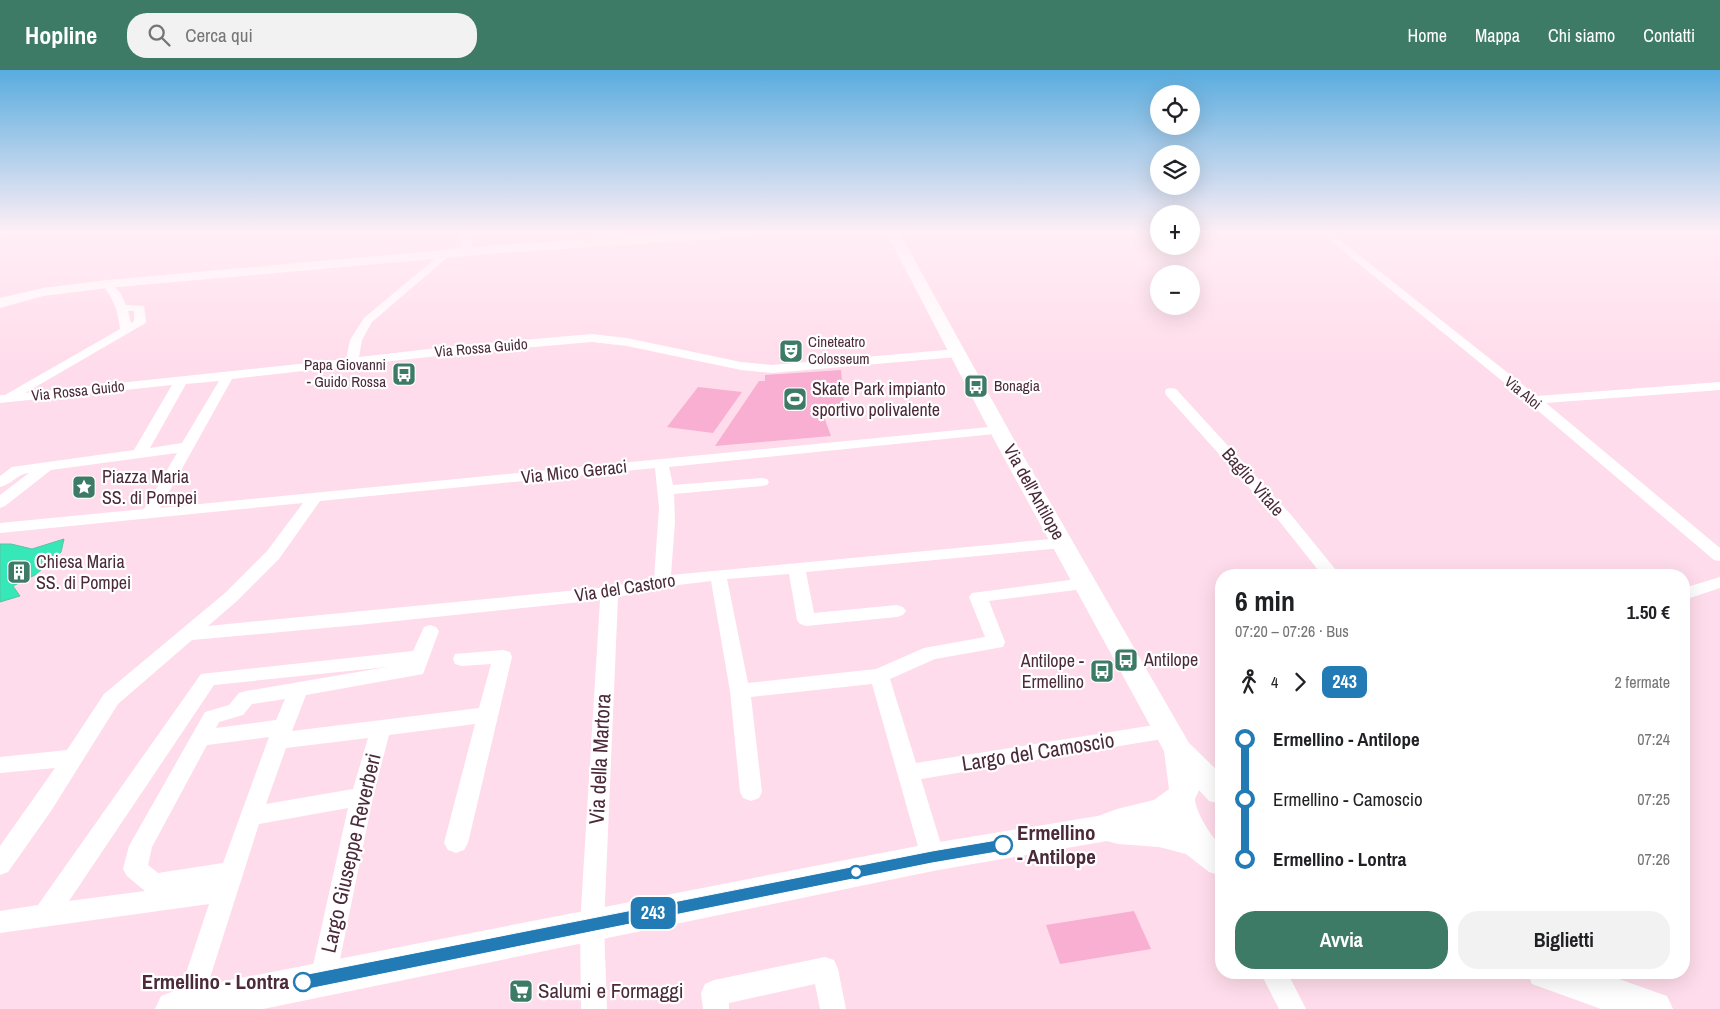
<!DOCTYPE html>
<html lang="it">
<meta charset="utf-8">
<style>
:root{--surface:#fff;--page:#f2f2f2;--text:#202124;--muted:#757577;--accent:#3e7b67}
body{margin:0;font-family:"Archivo Narrow",sans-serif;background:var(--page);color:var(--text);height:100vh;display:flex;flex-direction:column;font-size:19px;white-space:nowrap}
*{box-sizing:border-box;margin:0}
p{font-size:16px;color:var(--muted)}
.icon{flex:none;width:28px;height:28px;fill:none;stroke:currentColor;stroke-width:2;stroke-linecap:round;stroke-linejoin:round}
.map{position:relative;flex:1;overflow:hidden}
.sheet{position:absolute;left:1215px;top:499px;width:475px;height:410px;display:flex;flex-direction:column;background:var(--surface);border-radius:20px;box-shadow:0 5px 20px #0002}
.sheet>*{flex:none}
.badge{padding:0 10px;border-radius:8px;font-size:18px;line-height:32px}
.tools{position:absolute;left:1150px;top:15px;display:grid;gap:10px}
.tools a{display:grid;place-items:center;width:50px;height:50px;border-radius:50%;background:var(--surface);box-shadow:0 5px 20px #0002;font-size:25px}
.map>.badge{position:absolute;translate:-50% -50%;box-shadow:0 0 0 2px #fff}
.legs{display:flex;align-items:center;gap:8px;height:55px;padding:0 20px;font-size:16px}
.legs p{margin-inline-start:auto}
.overview{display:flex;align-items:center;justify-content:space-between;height:85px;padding:0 20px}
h1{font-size:28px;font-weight:700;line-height:38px}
.action{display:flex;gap:10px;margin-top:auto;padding:10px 20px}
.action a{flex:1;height:58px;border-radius:20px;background:var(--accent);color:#fff;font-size:20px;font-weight:700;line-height:58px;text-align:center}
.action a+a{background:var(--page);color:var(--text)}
ul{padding:0 20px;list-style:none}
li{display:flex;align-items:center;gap:18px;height:60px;font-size:19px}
li i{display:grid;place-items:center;width:8px;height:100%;margin:0 6px;background:currentColor}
li i::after{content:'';width:12px;height:12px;margin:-6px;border:4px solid;border-radius:50%;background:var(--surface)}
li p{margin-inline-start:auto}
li:first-child i{background:linear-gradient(#0000 50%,currentColor 0)}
li:last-child i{background:linear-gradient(currentColor 50%,#0000 0)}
header{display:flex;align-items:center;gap:30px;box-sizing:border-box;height:70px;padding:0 25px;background:var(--accent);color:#fff}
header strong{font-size:24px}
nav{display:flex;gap:28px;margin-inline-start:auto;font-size:18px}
.search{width:350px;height:45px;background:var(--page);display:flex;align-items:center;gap:12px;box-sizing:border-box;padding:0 18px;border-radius:20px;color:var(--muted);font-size:19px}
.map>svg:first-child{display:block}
.green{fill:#f8afd1}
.building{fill:#36e8b8;stroke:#5bc2a1}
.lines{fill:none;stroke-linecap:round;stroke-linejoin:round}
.street{fill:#fff;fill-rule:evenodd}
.secondary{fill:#fff;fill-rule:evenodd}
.line-1{fill:#227bb4;stroke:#fff}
.stop-1-dot{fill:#fff;stroke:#227bb4;stroke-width:2.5}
.labels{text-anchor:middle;stroke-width:4.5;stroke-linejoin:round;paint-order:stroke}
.far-poi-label{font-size:15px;fill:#4b2a3a;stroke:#fff;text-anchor:start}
.far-street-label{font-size:15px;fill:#4b2a3a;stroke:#fff}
.poi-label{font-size:18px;fill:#4b2a3a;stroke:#fff;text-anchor:start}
.street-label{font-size:18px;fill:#4b2a3a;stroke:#fff}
.near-street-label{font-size:21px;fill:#4b2a3a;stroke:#fff}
.near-stop-label{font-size:21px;font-weight:bold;fill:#4b2a3a;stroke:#fff;text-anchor:start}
.near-poi-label{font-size:21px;fill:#4b2a3a;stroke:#fff;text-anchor:start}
</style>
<header>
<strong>Hopline</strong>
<div class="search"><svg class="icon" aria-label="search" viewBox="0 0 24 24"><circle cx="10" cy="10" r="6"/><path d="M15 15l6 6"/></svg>Cerca qui</div>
<nav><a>Home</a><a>Mappa</a><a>Chi siamo</a><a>Contatti</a></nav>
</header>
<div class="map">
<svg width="1720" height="939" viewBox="0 0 1720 939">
<rect width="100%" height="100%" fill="#ffdceb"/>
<path class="green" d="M 841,300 L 845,346 L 824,347 L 831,366 L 715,376 L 759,311 L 765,311 L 765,305 Z
M 698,317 L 742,322 L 713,363 L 667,357 Z
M 1134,841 L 1151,879 L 1060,894 L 1046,855 Z"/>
<path class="building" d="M 64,469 L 61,482 L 53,490 L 35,505 L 13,516 L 20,526 L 0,532 L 0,474 L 11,474 L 32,479 Z"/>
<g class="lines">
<path class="street" d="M 0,162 L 22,162 L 0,167 Z
M 462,162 L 472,162 L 471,182 L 466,185 L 461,182 Z
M 1320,162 L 1330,162 L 1537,326 L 1720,312 L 1720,320 L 1546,333 L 1720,478 L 1720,491 L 1714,490 L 1529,333 Z
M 446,181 L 449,182 L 449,186 L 372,252 L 362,270 L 359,287 L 464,275 L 592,264 L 627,268 L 741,292 L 772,295 L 957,279 L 963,283 L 957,287 L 772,303 L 741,300 L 627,276 L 592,272 L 464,283 L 232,309 L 160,438 L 999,356 L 1006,360 L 1004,363 L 669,397 L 673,415 L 762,408 L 767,409 L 769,412 L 767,415 L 762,416 L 674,424 L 675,452 L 671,505 L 1062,468 L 1068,470 L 1070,473 L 1068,476 L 1062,478 L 806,502 L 814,543 L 897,535 L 903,537 L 906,541 L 903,545 L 897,547 L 806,556 L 800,554 L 797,550 L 789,504 L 727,509 L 748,613 L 876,599 L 924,578 L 985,567 L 969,527 L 972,523 L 1085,508 L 1091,510 L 1094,514 L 1091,518 L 989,531 L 1005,572 L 1003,577 L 935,589 L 890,609 L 916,693 L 1167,653 L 1174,655 L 1177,661 L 1174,667 L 921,709 L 945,787 L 941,794 L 933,797 L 925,794 L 921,787 L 872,614 L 751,627 L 762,722 L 759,728 L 751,731 L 743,728 L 740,722 L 730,621 L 711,511 L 662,517 L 618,527 L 604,855 L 607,939 L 581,939 L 580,855 L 600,530 L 358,555 L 192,570 L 118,634 L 51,741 L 8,802 L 0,805 L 0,776 L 55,698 L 0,703 L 0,687 L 67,680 L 104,624 L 225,523 L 267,481 L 303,433 L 0,463 L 0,453 L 144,439 L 177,383 L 51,400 L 5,436 L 0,438 L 0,425 L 29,403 C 17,404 11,415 0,417 L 0,406 L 12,397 L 134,380 L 172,315 L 0,333 L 0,325 L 5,325 L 120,259 C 118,240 113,228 102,214 L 103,212 L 111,212 L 121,224 L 126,235 L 144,236 L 146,252 L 144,254 L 25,323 L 346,289 L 350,270 L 364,248 L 443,182 ZM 128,241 L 134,241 L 134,251 L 131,253 ZM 219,311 L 182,373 L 150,378 L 186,314 ZM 655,398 L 659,438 L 654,508 L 609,517 L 208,556 L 237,531 L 279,489 L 320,431 Z
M 1171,318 L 1176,319 L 1292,446 L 1340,505 L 1322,505 L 1280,452 L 1166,325 L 1165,322 L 1166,319 Z
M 1720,507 L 1720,518 L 1684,530 L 1684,518 Z
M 430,555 L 436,557 L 439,561 L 423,604 L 306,625 L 292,661 L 479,638 L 491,594 L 462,596 L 455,594 L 453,589 L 455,584 L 503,580 L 510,582 L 512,587 L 468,773 L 464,780 L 456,783 L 448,780 L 444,773 L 475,654 L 389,665 L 373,727 L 336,909 L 332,918 L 323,922 L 314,918 L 310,909 L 348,738 L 259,754 L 200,939 L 176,939 L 175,936 L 209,834 L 0,863 L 0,841 L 38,835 L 201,604 L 413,581 L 424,557 ZM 387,597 L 246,621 L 239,623 L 229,635 L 205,642 L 129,776 L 123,799 L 127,806 L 145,821 L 69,831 L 214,615 ZM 285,629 L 276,650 L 216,658 L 219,652 L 243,645 L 252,634 ZM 269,667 L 223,793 L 158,803 L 148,795 L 152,777 L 207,675 ZM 368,668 L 353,719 L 266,734 L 286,678 Z
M 825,887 L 834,890 L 838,899 L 846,939 L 820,939 L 815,914 L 729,933 L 729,939 L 703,939 L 701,923 L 705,914 L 714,910 Z
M 1260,902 L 1287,902 L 1306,939 L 1279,939 Z"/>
<path class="secondary" d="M 691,162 L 763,162 L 757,166 L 500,183 L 107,218 L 43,226 L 0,238 L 0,228 L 43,218 L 107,210 L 500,175 Z
M 886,162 L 899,162 L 1017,375 L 1189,673 L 1221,704 L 1221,734 L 1209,731 L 1199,720 C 1199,721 1196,727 1195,728 C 1194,739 1212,769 1221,775 L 1221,806 L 1209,802 L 1186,784 L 1159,777 L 1118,774 L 1107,771 L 933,801 L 263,939 L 155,939 L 161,926 L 174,921 L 933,773 L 1098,746 L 1117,739 L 1154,730 L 1169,719 L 1164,681 L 997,375 Z
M 1527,902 L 1599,902 L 1667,926 L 1673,939 L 1601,939 L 1532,914 Z"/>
</g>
<linearGradient id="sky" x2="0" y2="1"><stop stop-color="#59acdf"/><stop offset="0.55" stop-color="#ffeff6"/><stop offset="1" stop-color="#ffeff6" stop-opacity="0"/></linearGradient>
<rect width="1720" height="294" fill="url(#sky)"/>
<path class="line-1" d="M 1003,769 L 1008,771 L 1010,775 L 1008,779 L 1003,781 L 932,793 L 303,920 L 298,918 L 296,912 L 298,907 L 303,905 L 932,781 Z"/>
<defs>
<g id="theatre-square" transform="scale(1.25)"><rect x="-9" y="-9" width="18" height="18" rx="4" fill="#3e7b67" stroke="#fff"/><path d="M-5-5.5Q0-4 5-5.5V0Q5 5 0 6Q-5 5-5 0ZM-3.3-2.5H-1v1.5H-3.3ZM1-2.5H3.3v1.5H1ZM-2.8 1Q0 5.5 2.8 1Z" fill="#fff"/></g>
<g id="bus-square" transform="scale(1.25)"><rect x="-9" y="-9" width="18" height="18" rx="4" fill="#3e7b67" stroke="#fff"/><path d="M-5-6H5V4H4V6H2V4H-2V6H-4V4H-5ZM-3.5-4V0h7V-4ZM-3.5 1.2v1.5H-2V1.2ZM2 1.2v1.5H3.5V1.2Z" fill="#fff"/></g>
<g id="stadium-square" transform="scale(1.25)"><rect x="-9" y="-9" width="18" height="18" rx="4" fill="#3e7b67" stroke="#fff"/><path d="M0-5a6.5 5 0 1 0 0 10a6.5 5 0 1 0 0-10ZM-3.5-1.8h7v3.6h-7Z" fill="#fff"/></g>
<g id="sight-square" transform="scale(1.25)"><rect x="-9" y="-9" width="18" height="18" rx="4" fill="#3e7b67" stroke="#fff"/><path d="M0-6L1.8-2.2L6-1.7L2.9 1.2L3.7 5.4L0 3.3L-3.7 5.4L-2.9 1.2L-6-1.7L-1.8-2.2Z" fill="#fff"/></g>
<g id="building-square" transform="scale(1.25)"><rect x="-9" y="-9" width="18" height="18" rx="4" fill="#3e7b67" stroke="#fff"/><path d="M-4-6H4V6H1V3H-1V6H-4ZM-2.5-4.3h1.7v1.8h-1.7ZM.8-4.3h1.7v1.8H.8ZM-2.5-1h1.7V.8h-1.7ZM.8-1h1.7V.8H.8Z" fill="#fff"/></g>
<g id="supermarket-square" transform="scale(1.25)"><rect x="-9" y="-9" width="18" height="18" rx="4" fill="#3e7b67" stroke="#fff"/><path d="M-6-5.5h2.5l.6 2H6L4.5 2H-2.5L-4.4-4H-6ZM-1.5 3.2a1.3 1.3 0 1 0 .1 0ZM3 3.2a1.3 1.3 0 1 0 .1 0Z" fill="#fff"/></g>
</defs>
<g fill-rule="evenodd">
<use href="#theatre-square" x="791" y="281"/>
<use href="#bus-square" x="404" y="304"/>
<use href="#bus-square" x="976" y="316"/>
<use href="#stadium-square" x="795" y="329"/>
<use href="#sight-square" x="84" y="417"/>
<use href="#building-square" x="19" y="502"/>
<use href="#bus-square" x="1126" y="590"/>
<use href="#bus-square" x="1102" y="601"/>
<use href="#supermarket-square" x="521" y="921"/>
</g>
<g class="stop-1-dot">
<circle cx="1003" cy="775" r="9"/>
<circle cx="856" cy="802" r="6"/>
<circle cx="303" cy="912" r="9"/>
</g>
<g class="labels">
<g class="far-poi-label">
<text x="808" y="277">Cineteatro<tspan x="808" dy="17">Colosseum</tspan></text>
<text x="386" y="300" text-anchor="end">Papa Giovanni<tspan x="386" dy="17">- Guido Rossa</tspan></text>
<text x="994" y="321">Bonagia</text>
</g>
<g class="far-street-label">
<text transform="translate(481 278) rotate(-5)" y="5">Via Rossa Guido</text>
<text transform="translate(78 321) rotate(-6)" y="5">Via Rossa Guido</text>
<text transform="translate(1523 323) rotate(39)" y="5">Via Aloi</text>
</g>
<g class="poi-label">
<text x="812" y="325">Skate Park impianto<tspan x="812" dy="21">sportivo polivalente</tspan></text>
<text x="102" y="413">Piazza Maria<tspan x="102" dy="21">SS. di Pompei</tspan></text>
<text x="36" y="498">Chiesa Maria<tspan x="36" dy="21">SS. di Pompei</tspan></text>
<text x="1144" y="596">Antilope</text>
<text x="1084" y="597" text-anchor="end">Antilope -<tspan x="1084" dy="21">Ermellino</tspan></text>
</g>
<g class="street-label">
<text transform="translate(574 402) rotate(-6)" y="6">Via Mico Geraci</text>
<text transform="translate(1253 412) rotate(49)" y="6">Baglio Vitale</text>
<text transform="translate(1034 422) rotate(61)" y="6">Via dell'Antilope</text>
<text transform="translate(625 518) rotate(-9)" y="6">Via del Castoro</text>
</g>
<g class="near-street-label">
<text transform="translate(1038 682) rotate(-9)" y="7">Largo del Camoscio</text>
<text transform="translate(600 689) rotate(-87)" y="7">Via della Martora</text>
<text transform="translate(351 783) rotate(-77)" y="7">Largo Giuseppe Reverberi</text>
</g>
<g class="near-stop-label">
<text x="1017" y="770">Ermellino<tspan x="1017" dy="24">- Antilope</tspan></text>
<text x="289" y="919" text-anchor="end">Ermellino - Lontra</text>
</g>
<g class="near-poi-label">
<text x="538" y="928">Salumi e Formaggi</text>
</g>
</g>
</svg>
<div class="tools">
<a><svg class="icon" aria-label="locate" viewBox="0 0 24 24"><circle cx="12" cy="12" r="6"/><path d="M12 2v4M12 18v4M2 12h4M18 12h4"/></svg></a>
<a><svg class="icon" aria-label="layers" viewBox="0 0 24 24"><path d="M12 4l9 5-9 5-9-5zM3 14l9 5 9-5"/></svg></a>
<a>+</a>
<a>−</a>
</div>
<b class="badge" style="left:653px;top:843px;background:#227bb4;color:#fff">243</b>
<section class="sheet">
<div class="overview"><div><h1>6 min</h1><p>07:20 – 07:26 · Bus</p></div><b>1.50 €</b></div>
<div class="legs"><svg class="icon" aria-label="walk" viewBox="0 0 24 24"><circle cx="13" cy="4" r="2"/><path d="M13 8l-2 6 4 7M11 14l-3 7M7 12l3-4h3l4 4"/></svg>4<svg class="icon" aria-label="forward" viewBox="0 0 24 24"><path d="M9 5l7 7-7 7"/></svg><b class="badge" style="background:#227bb4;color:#fff">243</b><p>2 fermate</p></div>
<ul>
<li><i style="color:#227bb4"></i><b>Ermellino - Antilope</b><p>07:24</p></li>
<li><i style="color:#227bb4"></i><span>Ermellino - Camoscio</span><p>07:25</p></li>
<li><i style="color:#227bb4"></i><b>Ermellino - Lontra</b><p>07:26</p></li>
</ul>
<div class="action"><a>Avvia</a><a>Biglietti</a></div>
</section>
</div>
